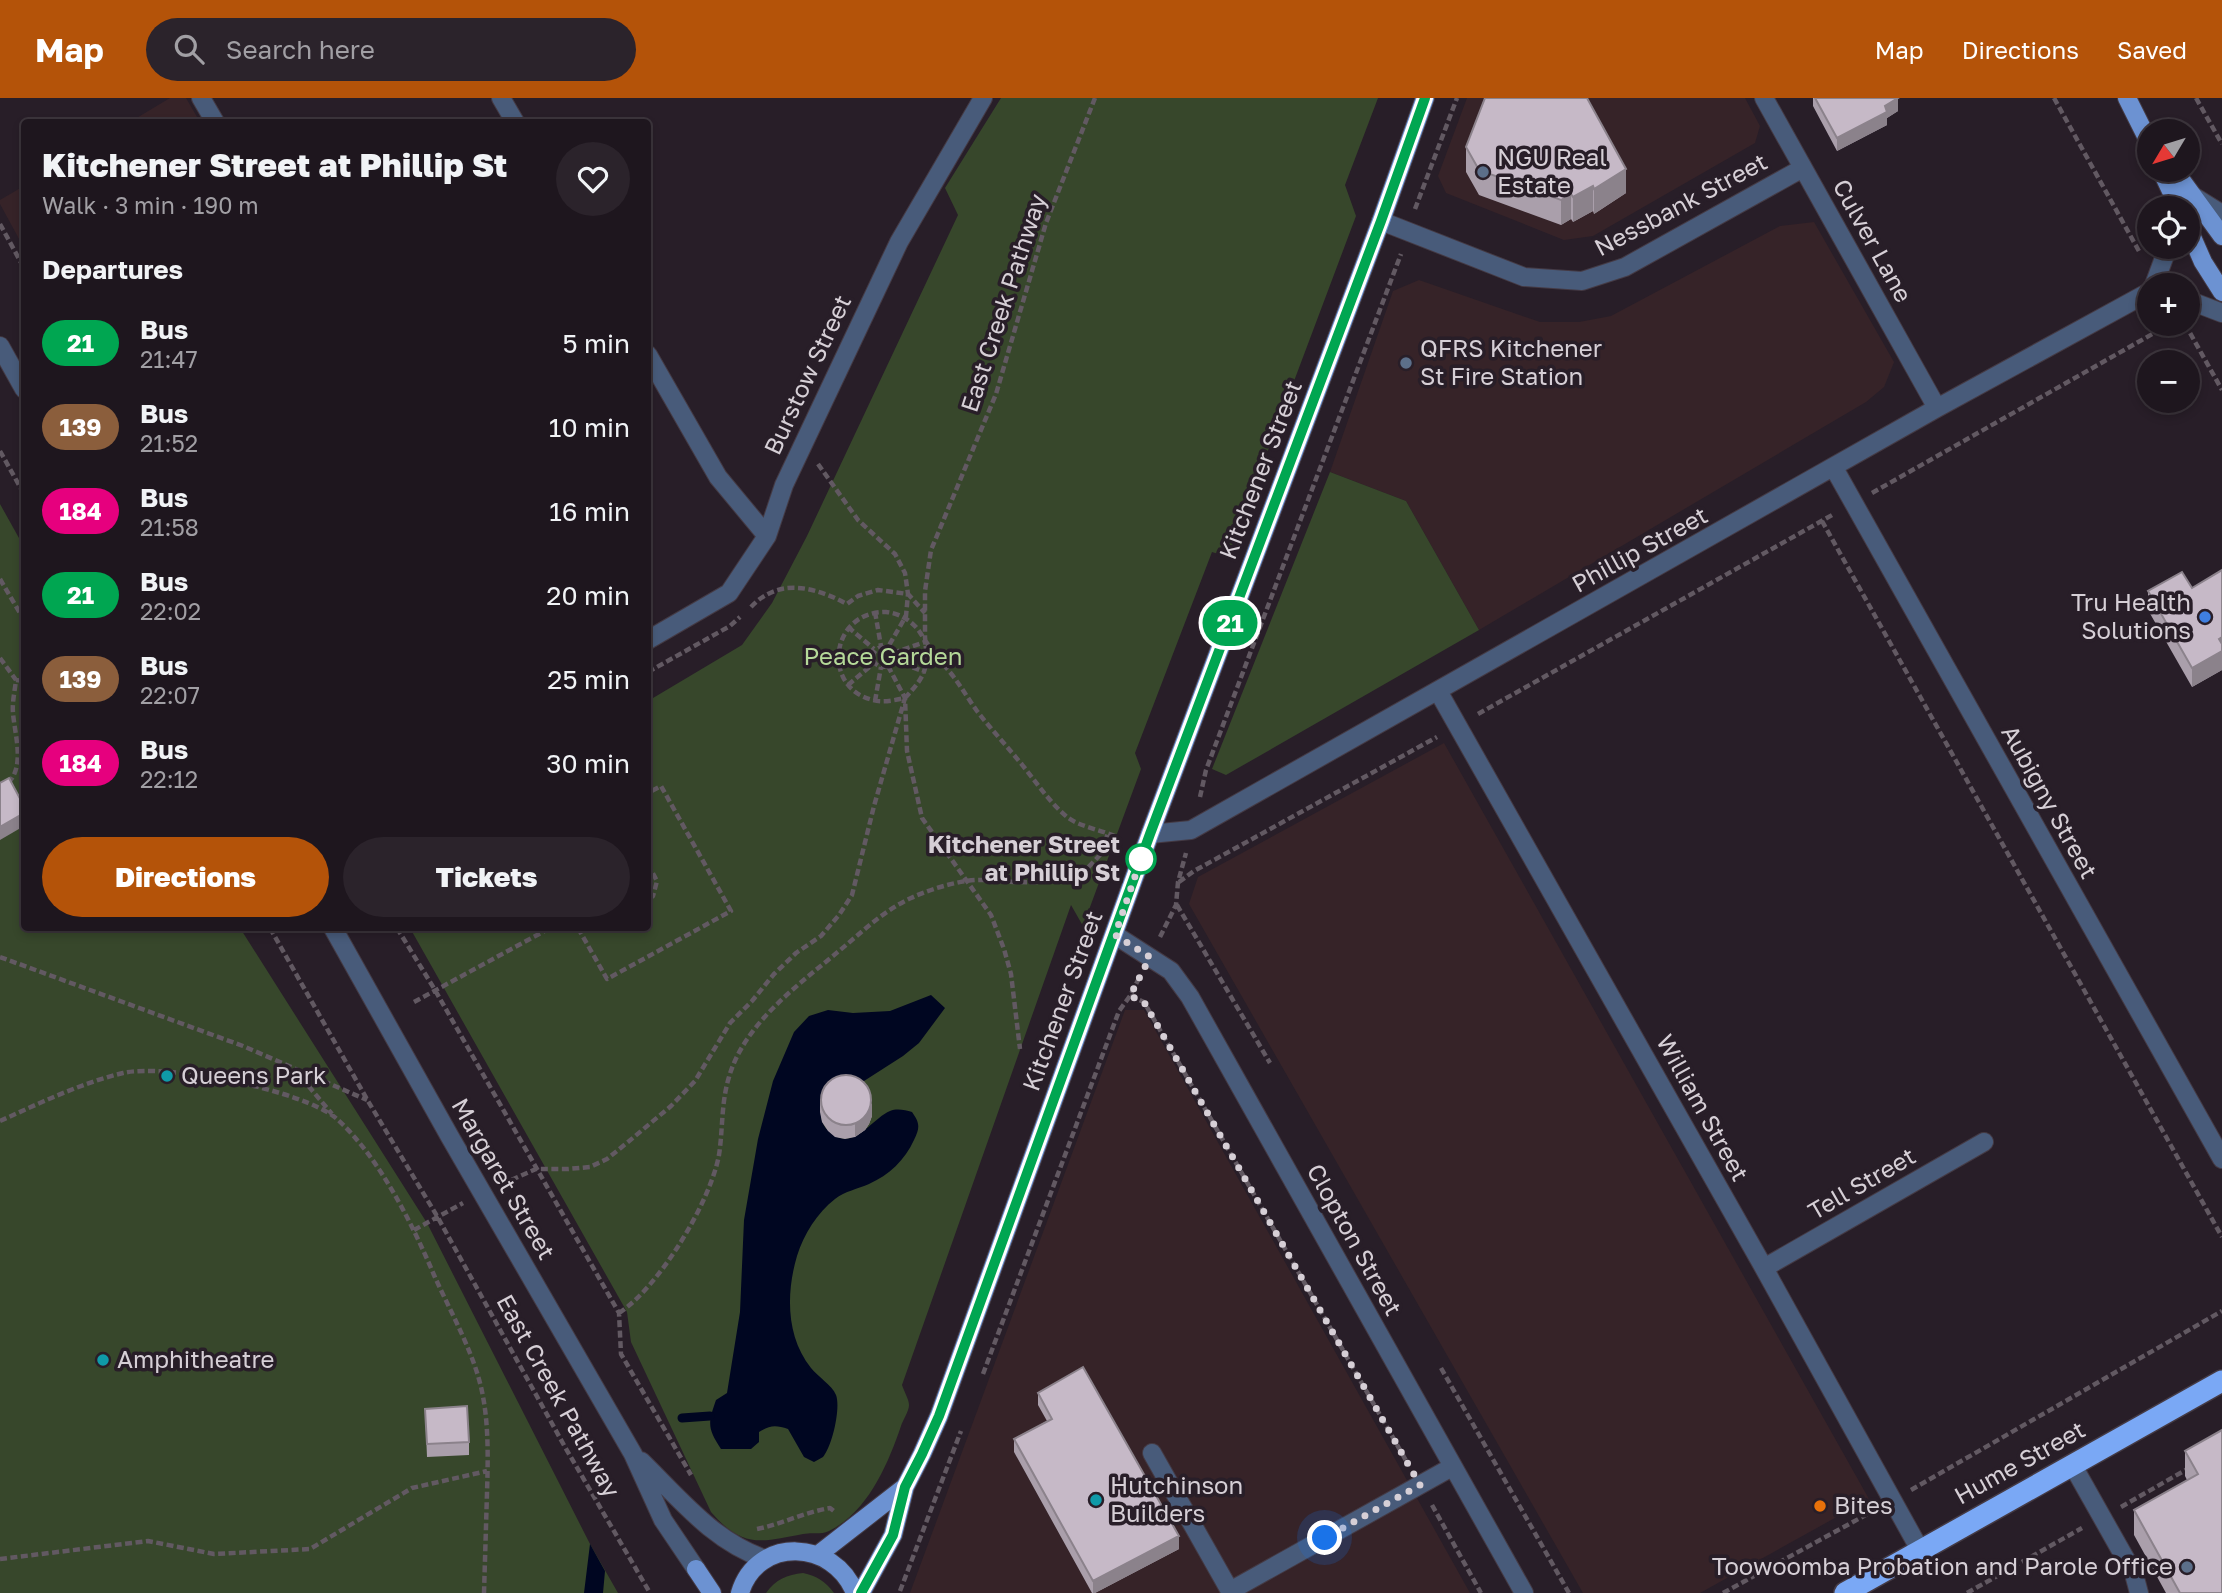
<!DOCTYPE html>
<meta charset="utf-8">
<style>
:root{--surface:#1e161e;--page:#2b232b;--text:#f1f3f6;--muted:#a19fa4;--line:#3c353c;--accent:#b45309}
body{margin:0;font-family:"Golos Text",sans-serif;background:var(--page);color:var(--text);height:100vh;display:flex;flex-direction:column;font-size:26px;white-space:nowrap}
*{box-sizing:border-box;margin:0}
p{font-size:23px;color:var(--muted)}
.icon{flex:none;width:38px;height:38px;fill:none;stroke:currentColor;stroke-width:2;stroke-linecap:round;stroke-linejoin:round}
.map{position:relative;flex:1;overflow:hidden}
.drawer{position:absolute;left:21px;top:21px;width:630px;height:812px;display:flex;flex-direction:column;background:var(--surface);border-radius:7px;box-shadow:0 4px 10px #0003,0 0 0 2px var(--line)}
.drawer>*{flex:none}
.badge{padding:0 14px;border-radius:23px;font-size:24px;line-height:46px}
.needle{width:46px;rotate:232deg}
.controls{position:absolute;left:2137px;top:21px;display:grid;gap:14px}
.controls a{display:grid;place-items:center;width:63px;height:63px;border-radius:50%;background:var(--surface);box-shadow:0 4px 10px #0003,0 0 0 2px var(--line);font-size:35px}
.you{position:absolute;width:35px;height:35px;margin:-18px;border:5px solid #fff;border-radius:50%;background:#1a73e8;box-shadow:0 0 0 10px #1a73e833}
.map>.badge{position:absolute;translate:-50% -50%;box-shadow:0 0 0 4px #fff}
h2{padding:0 21px;font-size:26px;line-height:63px}
.round{display:grid;place-items:center;flex:none;width:74px;height:74px;border-radius:37px;background:var(--page)}
.head{display:flex;align-items:center;justify-content:space-between;height:119px;padding:0 21px}
h1{font-size:33px;font-weight:800;line-height:52px}
.action{display:flex;gap:14px;margin-top:auto;padding:14px 21px}
.action a{flex:1;height:80px;border-radius:42px;background:var(--accent);color:#fff;font-size:28px;font-weight:800;line-height:80px;text-align:center}
.action a+a{background:var(--page);color:var(--text)}
ul{padding:0;list-style:none}
li{display:flex;align-items:center;gap:21px;height:84px;padding:0 21px}
li div{flex:1}
li b{display:block;font-size:26px}
li em{font-style:normal}
li .badge{min-width:77px;font-weight:700;text-align:center}
header{display:flex;align-items:center;gap:42px;box-sizing:border-box;height:98px;padding:0 35px;background:var(--accent);color:#fff}
header strong{font-size:33px}
nav{display:flex;gap:38px;margin-inline-start:auto;font-size:24px}
.search{width:490px;height:63px;background:var(--page);display:flex;align-items:center;gap:18px;box-sizing:border-box;padding:0 24px;border-radius:38px;color:var(--muted);font-size:26px}
.map>svg:first-child{display:block}
.commercial{fill:#362328}
.green{fill:#37472b}
.water{fill:#000621}
.lines{fill:none;stroke-linecap:round;stroke-linejoin:round}
.stream{stroke:#000621;stroke-width:9}
.minor-casing{stroke:#443a44;stroke-width:20}
.major-casing{stroke:#443a44;stroke-width:20}
.highway-casing{stroke:#443a44;stroke-width:24}
.path{stroke:#625962;stroke-width:4.5;stroke-dasharray:7 3.5;stroke-linecap:butt}
.minor{stroke:#485b7a;stroke-width:18}
.major{stroke:#6c92d2;stroke-width:18}
.highway{stroke:#7aa8f5;stroke-width:21}
.wall{fill:#aa9fab}
.shaded-wall{fill:#8b828b}
.building{fill:#c6b9c7;stroke:#8b828b;stroke-width:2}
.line-casing{stroke:#fff;stroke-width:16}
.line{stroke:#00a651;stroke-width:10}
.walk{stroke:#d6cfd6;stroke-width:7;stroke-dasharray:0 12.6}
.service-dot{fill:#5c6f8a;stroke:#281e28;stroke-width:2.5}
.shop-dot{fill:#3f7fe0;stroke:#281e28;stroke-width:2.5}
.stop-dot{fill:#fff;stroke:#00a651;stroke-width:3.5}
.culture-dot{fill:#0f9aa8;stroke:#281e28;stroke-width:2.5}
.food-dot{fill:#e8710a;stroke:#281e28;stroke-width:2.5}
.labels{text-anchor:middle;stroke-width:7;stroke-linejoin:round;paint-order:stroke}
.poi-label{font-size:24px;fill:#d6cfd6;stroke:#281e28;text-anchor:start}
.street-label{font-size:24px;fill:#d6cfd6;stroke:#281e28}
.park-label{font-size:24px;fill:#b5d999;stroke:#281e28}
.stop-label{font-size:24px;font-weight:bold;fill:#d6cfd6;stroke:#281e28;text-anchor:end}
</style>
<header>
<strong>Map</strong>
<div class="search"><svg class="icon" aria-label="search" viewBox="0 0 24 24"><circle cx="10" cy="10" r="6"/><path d="M15 15l6 6"/></svg>Search here</div>
<nav><a>Map</a><a>Directions</a><a>Saved</a></nav>
</header>
<div class="map">
<svg width="2222" height="1495" viewBox="0 0 2222 1495">
<rect width="100%" height="100%" fill="#281e28"/>
<path class="commercial" d="M 170,0 L 186,0 L 200,24 L 130,24 Z
M 1467,0 L 1745,0 L 1760,28 L 1755,45 L 1593,138 L 1564,142 L 1446,95 L 1438,78 Z
M 24,88 L 24,150 L 0,106 L 0,102 Z
M 1814,124 L 1894,264 L 1884,289 L 1866,304 L 1479,532 L 1406,403 L 1330,374 L 1393,193 L 1419,182 L 1540,224 L 1579,224 L 1611,218 L 1780,128 Z
M 1444,645 L 1869,1401 L 1700,1495 L 1583,1495 L 1189,806 L 1198,779 Z
M 1125,912 L 1144,912 L 1470,1495 L 910,1495 Z"/>
<path class="green" d="M 1001,0 L 1378,0 L 1345,87 L 1356,118 L 1228,459 L 1212,454 L 1135,655 L 1141,671 L 1083,828 L 1071,807 L 902,1287 C 904,1293 909,1302 909,1307 C 909,1313 903,1322 901,1328 C 888,1366 868,1414 829,1433 C 820,1437 813,1434 803,1436 C 761,1444 743,1451 711,1414 L 631,1244 L 627,1214 L 410,830 L 648,830 L 648,603 L 742,547 L 772,505 L 807,438 L 958,117 L 945,90 Z
M 1330,374 L 1406,403 L 1479,532 L 1226,677 L 1212,671 Z
M 0,406 L 24,449 L 24,830 L 240,830 L 427,1125 L 590,1446 L 618,1495 L 0,1495 Z
M 803,1475 C 817,1478 825,1483 834,1495 L 766,1495 C 776,1481 787,1477 803,1475 Z"/>
<path class="water" d="M 931,897 L 945,910 L 919,945 L 903,958 L 864,983 L 841,989 L 821,1010 C 820,1019 822,1028 830,1034 C 853,1055 871,1021 890,1013 C 897,1010 905,1012 912,1014 C 920,1025 920,1030 914,1042 C 905,1062 889,1077 869,1086 C 858,1091 845,1093 835,1101 C 817,1115 804,1136 797,1158 C 786,1195 786,1239 811,1270 C 818,1279 832,1287 836,1297 C 841,1310 832,1349 823,1359 C 820,1361 817,1362 814,1364 L 804,1359 L 788,1331 C 776,1327 770,1327 759,1334 L 759,1344 L 751,1351 L 721,1351 C 707,1330 708,1325 716,1302 L 727,1295 L 740,1214 L 744,1122 L 758,1041 L 773,983 L 794,934 L 809,918 L 828,912 L 853,915 L 890,913 Z
M 590,1446 L 605,1473 L 603,1495 L 584,1495 Z"/>
<g class="lines">
<path class="stream" d="M 682,1320 L 710,1318"/>
<g class="minor-casing">
<path id="minor" d="M 201,0 L 215,24
M 501,0 L 515,24
M 1764,0 L 1937,310
M 2193,98 L 2222,116
M 1381,123 L 1524,179 L 1582,183 L 1625,169 L 1803,70
M 2154,187 L 2168,149
M 2188,202 L 2222,215
M 0,248 L 24,291
M 648,257 L 718,379 L 767,438
M 1834,370 L 2222,1061
M 648,542 L 729,495 L 767,438 L 784,387 L 899,144 L 983,0
M 1438,593 L 1764,1170 L 1920,1452
M 1150,736 L 1191,732 L 1937,310 L 2149,194
M 333,830 L 450,1039 L 633,1356 L 663,1422 L 696,1471
M 1115,837 L 1171,873 L 1190,899 L 1524,1495
M 1764,1170 L 1984,1044
M 1152,1355 L 1230,1493 L 1452,1369
M 641,1363 C 680,1401 713,1443 765,1461
M 2072,1366 L 2134,1476 L 2139,1495"/>
</g>
<g class="major-casing">
<path id="major" d="M 2127,0 L 2149,44
M 2161,72 L 2179,110
M 2174,72 L 2222,138
M 2188,130 L 2203,164 L 2222,194
M 819,1456 L 905,1389
M 696,1471 L 712,1495
M 740,1495 C 757,1438 834,1441 855,1495
M 861,1495 L 893,1437 L 905,1389 L 922,1356 L 939,1318 L 1150,736 L 1381,123 L 1425,0"/>
</g>
<g class="highway-casing">
<path id="highway" d="M 1845,1495 L 2222,1283"/>
</g>
<path class="path" d="M 1095,0 L 1046,125 L 996,296 L 931,452 L 925,493 L 925,539 C 928,571 927,576 905,600 C 895,602 883,605 873,602 C 821,590 830,513 886,514 C 900,515 914,524 921,536 C 930,551 942,564 953,578 C 962,590 969,602 977,613 C 990,630 1005,646 1019,663 C 1035,682 1048,703 1067,719 C 1080,729 1102,732 1117,739
M 2054,0 L 2140,155
M 2196,0 L 2222,46
M 1415,111 L 1457,0
M 0,126 L 24,170
M 2185,226 L 2222,292
M 0,353 L 24,396
M 818,366 L 858,422 L 895,456 L 905,475 L 908,496 L 906,518 L 888,549
M 1872,395 L 2170,226
M 1822,423 L 2222,1139
M 0,481 L 24,522
M 751,509 C 779,479 815,489 847,506 L 858,498 L 878,492 L 908,496 L 925,515
M 875,514 L 881,548
M 848,529 L 874,551
M873 559a10 10 0 1 1 20 0a10 10 0 1 1-20 0Z
M 893,555 L 925,544
M 838,558 L 872,558
M 0,560 L 16,582 C 15,592 12,604 13,615 C 15,640 28,676 0,691
M 893,562 L 925,574
M 888,568 L 905,600 L 907,653 L 922,720 L 991,817 L 1004,851 L 1011,876 L 1020,951
M 648,574 L 730,528 L 740,519
M 16,582 L 24,583
M 848,587 L 874,565
M 875,603 L 881,569
M 1478,616 L 1834,416
M 1200,699 L 1206,672 L 1401,156
M 648,766 L 657,783 L 653,798 L 648,802
M 1179,784 L 1194,773 L 1437,639
M 1177,807 L 1270,965
M 270,830 L 368,1003 L 437,1118 L 565,1349 L 650,1495
M 397,830 L 435,892 L 619,1215 L 621,1256 L 691,1377
M 578,830 L 607,881 L 731,813 L 661,688 L 648,695
M 1160,839 L 1176,807 L 1178,784 L 1186,755
M 0,859 L 243,948 L 367,1002
M 1130,898 L 1144,904 L 1408,1366
M 414,904 L 550,830
M 295,972 L 332,1016
M 0,1023 C 40,1005 81,985 123,975 C 166,965 304,992 337,1021 C 379,1059 412,1125 434,1177 C 450,1213 472,1251 481,1289 C 489,1323 488,1360 487,1395 C 486,1428 485,1462 484,1495
M 502,1086 L 536,1071 L 568,1071 L 590,1069 L 607,1061 L 628,1044 L 671,1008 L 695,983 L 730,925 L 752,903 L 774,876 L 796,855 L 821,838 L 839,817 L 852,797 L 874,708 L 905,600
M 414,1132 L 463,1105
M 619,1215 C 659,1189 710,1105 719,1057 C 723,1031 721,1005 729,979 C 744,926 798,887 839,853 C 862,834 883,813 911,800 C 928,792 948,786 966,783 C 983,780 1002,784 1019,784 C 1038,785 1058,782 1077,781 L 1101,756 L 1108,735
M 1441,1270 L 1569,1495
M 983,1276 L 1119,913 L 1130,898 L 1140,878
M 1911,1392 L 2222,1213
M 1432,1407 L 1481,1495
M 2121,1409 L 2189,1370
M 757,1431 C 782,1426 805,1414 830,1410 L 835,1414
M 0,1461 L 148,1443 L 214,1456 L 310,1451 L 412,1390 L 487,1373
M 900,1493 L 961,1333
M 1723,1495 L 1873,1413
M 1967,1495 L 2082,1430"/>
<use href="#minor" class="minor"/>
<use href="#major" class="major"/>
<use href="#highway" class="highway"/>
</g>
<path class="wall" d="M 1813,0 L 1898,0 L 1898,13 L 1887,20 L 1887,27 L 1837,53 L 1813,8 Z
M 1466,49 L 1626,95 L 1594,116 L 1593,113 L 1573,124 L 1571,121 L 1561,127 L 1479,97 L 1466,74 Z
M 2222,472 L 2222,572 L 2192,589 L 2148,512 L 2148,493 L 2192,490 Z
M 820,1001 L 872,1018 L 869,1026 L 865,1032 L 855,1039 L 845,1041 L 835,1039 L 828,1033 L 822,1024 L 820,1014 Z
M 1038,1295 L 1179,1451 L 1095,1495 L 1092,1495 L 1014,1354 L 1014,1341 L 1047,1323 L 1038,1307 Z
M 425,1311 L 469,1344 L 469,1357 L 427,1359 Z
M 2222,1332 L 2222,1495 L 2166,1495 L 2134,1437 L 2134,1412 L 2187,1382 L 2185,1378 L 2185,1353 Z"/>
<path class="shaded-wall" d="M 1898,0 L 1898,13 L 1887,20 L 1887,27 L 1837,53 L 1837,40 Z
M 1626,71 L 1626,95 L 1594,116 L 1594,91 Z
M 1593,88 L 1593,113 L 1573,124 L 1573,99 Z
M 1571,96 L 1571,121 L 1561,127 L 1561,102 Z
M 2222,539 L 2222,572 L 2192,589 L 2192,570 L 2219,541 Z
M 24,715 L 24,728 L 0,742 L 0,729 Z
M 872,1005 L 872,1018 L 869,1026 L 865,1032 L 855,1039 L 855,1026 Z
M 1179,1438 L 1179,1451 L 1095,1495 L 1093,1495 L 1093,1483 Z"/>
<path class="building" d="M 1485,0 L 1587,0 L 1626,71 L 1594,91 L 1593,88 L 1573,99 L 1571,96 L 1561,102 L 1479,72 L 1466,49 Z
M 1815,0 L 1898,0 L 1885,8 L 1887,14 L 1837,40 Z
M 2222,472 L 2222,539 L 2219,541 L 2222,546 L 2222,553 L 2192,570 L 2148,493 L 2182,474 L 2192,490 Z
M 9,680 L 24,708 L 24,715 L 0,729 L 0,685 Z
M821 1002a25 25 0 1 1 50 0a25 25 0 1 1-50 0Z
M 1083,1269 L 1179,1438 L 1093,1483 L 1014,1341 L 1052,1321 L 1038,1295 Z
M 467,1308 L 469,1344 L 427,1346 L 425,1311 Z
M 2222,1332 L 2222,1495 L 2180,1495 L 2134,1412 L 2198,1376 L 2185,1353 Z"/>
<g class="lines">
<g class="line-casing">
<path id="line" d="M 861,1495 L 893,1437 L 905,1389 L 922,1356 L 939,1318 L 1150,736 L 1381,123 L 1425,0"/>
</g>
<use href="#line" class="line"/>
<path class="walk" d="M 1141,761 L 1142,758 L 1115,837 L 1150,859 L 1130,898 L 1144,904 L 1420,1387 L 1325,1440"/>
</g>
<g class="service-dot">
<circle cx="1483" cy="74" r="7"/>
<circle cx="1406" cy="265" r="7"/>
<circle cx="2187" cy="1469" r="7"/>
</g>
<circle class="shop-dot" cx="2205" cy="519" r="7"/>
<circle class="stop-dot" cx="1141" cy="761" r="14"/>
<g class="culture-dot">
<circle cx="167" cy="978" r="7"/>
<circle cx="103" cy="1262" r="7"/>
<circle cx="1096" cy="1402" r="7"/>
</g>
<circle class="food-dot" cx="1820" cy="1408" r="7"/>
<g class="labels">
<g class="poi-label">
<text x="1497" y="68">NGU Real<tspan x="1497" dy="28">Estate</tspan></text>
<text x="1420" y="259">QFRS Kitchener<tspan x="1420" dy="28">St Fire Station</tspan></text>
<text x="2191" y="513" text-anchor="end">Tru Health<tspan x="2191" dy="28">Solutions</tspan></text>
<text x="181" y="986">Queens Park</text>
<text x="117" y="1270">Amphitheatre</text>
<text x="1110" y="1396">Hutchinson<tspan x="1110" dy="28">Builders</tspan></text>
<text x="1834" y="1416">Bites</text>
<text x="2173" y="1477" text-anchor="end">Toowoomba Probation and Parole Office</text>
</g>
<g class="street-label">
<text transform="translate(1681 107) rotate(-28)" y="8">Nessbank Street</text>
<text transform="translate(1872 143) rotate(61)" y="8">Culver Lane</text>
<text transform="translate(1004 205) rotate(-72)" y="8">East Creek Pathway</text>
<text transform="translate(808 277) rotate(-65)" y="8">Burstow Street</text>
<text transform="translate(1261 372) rotate(-69)" y="8">Kitchener Street</text>
<text transform="translate(1640 452) rotate(-29)" y="8">Phillip Street</text>
<text transform="translate(2049 704) rotate(61)" y="8">Aubigny Street</text>
<text transform="translate(1063 903) rotate(-70)" y="8">Kitchener Street</text>
<text transform="translate(1702 1010) rotate(61)" y="8">William Street</text>
<text transform="translate(503 1081) rotate(60)" y="8">Margaret Street</text>
<text transform="translate(1862 1086) rotate(-30)" y="8">Tell Street</text>
<text transform="translate(1354 1142) rotate(61)" y="8">Clopton Street</text>
<text transform="translate(558 1298) rotate(61)" y="8">East Creek Pathway</text>
<text transform="translate(2020 1365) rotate(-29)" y="8">Hume Street</text>
</g>
<g class="park-label">
<text x="883" y="567">Peace Garden</text>
</g>
<g class="stop-label">
<text x="1120" y="755">Kitchener Street<tspan x="1120" dy="28">at Phillip St</tspan></text>
</g>
</g>
</svg>
<div class="controls">
<a><svg class="needle" viewBox="-14 -14 28 28"><path d="M0-13l5 13h-10z" fill="#e53935"/><path d="M0 13l5-13h-10z" fill="#a19fa4"/></svg></a>
<a><svg class="icon" aria-label="locate" viewBox="0 0 24 24"><circle cx="12" cy="12" r="6"/><path d="M12 2v4M12 18v4M2 12h4M18 12h4"/></svg></a>
<a>+</a>
<a>−</a>
</div>
<div class="you" style="left:1325px;top:1440px"></div>
<b class="badge" style="left:1230px;top:525px;background:#00a651;color:#fff">21</b>
<section class="drawer">
<div class="head"><div><h1>Kitchener Street at Phillip St</h1><p>Walk · 3 min · 190 m</p></div><a class="round"><svg class="icon" aria-label="heart" viewBox="0 0 24 24"><path d="M12 20l-8-8c-3-5 5-10 8-4 3-6 11-1 8 4z"/></svg></a></div>
<h2>Departures</h2>
<ul>
<li><span class="badge" style="background:#00a651;color:#fff">21</span><div><b>Bus</b><p>21:47</p></div><em>5 min</em></li>
<li><span class="badge" style="background:#8b5e3c;color:#fff">139</span><div><b>Bus</b><p>21:52</p></div><em>10 min</em></li>
<li><span class="badge" style="background:#e6007e;color:#fff">184</span><div><b>Bus</b><p>21:58</p></div><em>16 min</em></li>
<li><span class="badge" style="background:#00a651;color:#fff">21</span><div><b>Bus</b><p>22:02</p></div><em>20 min</em></li>
<li><span class="badge" style="background:#8b5e3c;color:#fff">139</span><div><b>Bus</b><p>22:07</p></div><em>25 min</em></li>
<li><span class="badge" style="background:#e6007e;color:#fff">184</span><div><b>Bus</b><p>22:12</p></div><em>30 min</em></li>
</ul>
<div class="action"><a>Directions</a><a>Tickets</a></div>
</section>
</div>
